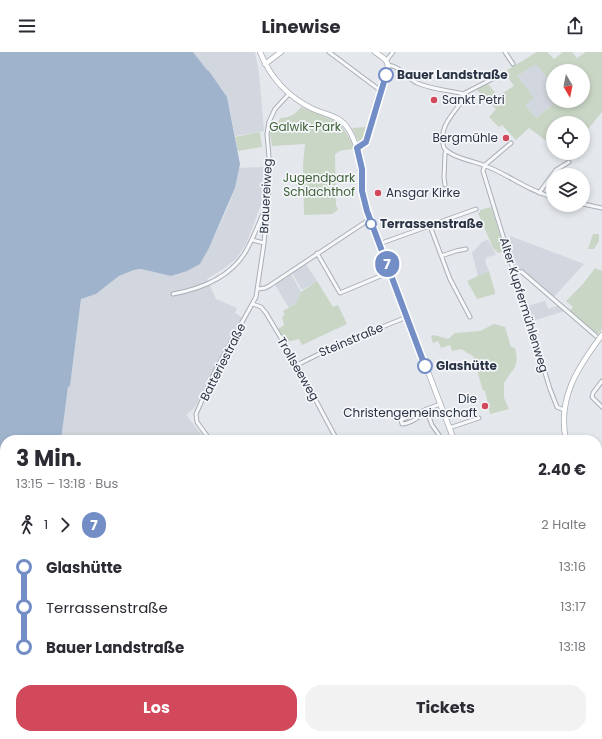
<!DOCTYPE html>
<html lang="de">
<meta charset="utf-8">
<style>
:root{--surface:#fff;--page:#f2f2f3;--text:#2b2b33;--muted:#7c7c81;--accent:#d1495b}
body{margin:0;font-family:Poppins,sans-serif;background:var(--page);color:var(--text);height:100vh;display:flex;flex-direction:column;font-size:15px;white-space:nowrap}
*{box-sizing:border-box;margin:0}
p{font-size:13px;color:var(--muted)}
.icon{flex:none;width:22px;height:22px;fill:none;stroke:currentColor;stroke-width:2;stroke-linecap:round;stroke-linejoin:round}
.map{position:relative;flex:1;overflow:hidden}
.drawer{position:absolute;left:0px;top:383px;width:602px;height:304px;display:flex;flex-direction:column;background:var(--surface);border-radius:16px 16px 0 0;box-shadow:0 2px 6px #0003}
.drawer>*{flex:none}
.badge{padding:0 8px;border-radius:13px;font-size:14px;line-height:26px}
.needle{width:26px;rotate:170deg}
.controls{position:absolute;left:546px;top:12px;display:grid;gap:8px}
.controls a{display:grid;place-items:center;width:44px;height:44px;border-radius:50%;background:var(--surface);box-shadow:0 2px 6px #0003;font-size:20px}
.map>.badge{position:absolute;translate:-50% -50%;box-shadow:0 0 0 2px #fff}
.legs{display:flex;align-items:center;gap:6px;height:44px;padding:0 16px;font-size:13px}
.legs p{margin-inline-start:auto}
.summary{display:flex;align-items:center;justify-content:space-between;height:68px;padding:0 16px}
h1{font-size:22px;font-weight:700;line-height:30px}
.primary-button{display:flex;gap:8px;margin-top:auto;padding:8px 16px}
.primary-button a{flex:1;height:46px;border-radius:16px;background:var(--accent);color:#fff;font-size:16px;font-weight:700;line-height:46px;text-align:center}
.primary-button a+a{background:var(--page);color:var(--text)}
ul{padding:0 16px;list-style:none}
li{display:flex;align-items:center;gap:14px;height:40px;font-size:15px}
li i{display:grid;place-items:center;width:6px;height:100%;margin:0 5px;background:currentColor}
li i::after{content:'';width:10px;height:10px;margin:-5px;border:3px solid;border-radius:50%;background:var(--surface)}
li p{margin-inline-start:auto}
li:first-child i{background:linear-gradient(#0000 50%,currentColor 0)}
li:last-child i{background:linear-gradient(currentColor 50%,#0000 0)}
header{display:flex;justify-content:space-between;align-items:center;height:52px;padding:0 16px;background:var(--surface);font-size:18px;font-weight:700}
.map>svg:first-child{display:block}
.built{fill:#d2d6de}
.green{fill:#c9d6c5;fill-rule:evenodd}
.water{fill:#9fb4cc}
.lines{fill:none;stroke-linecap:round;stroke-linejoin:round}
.stream{stroke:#9fb4cc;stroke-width:1}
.street-casing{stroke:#a9aeb7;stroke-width:5}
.secondary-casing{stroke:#a9aeb7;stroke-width:6}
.street{stroke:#f7f8fa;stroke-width:3}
.secondary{stroke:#fff;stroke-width:4.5}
.rail{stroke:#7d8696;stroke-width:1;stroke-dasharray:2 4;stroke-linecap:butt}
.line-1-casing{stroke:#fff;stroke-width:9}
.line-1{stroke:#738ec6;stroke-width:6}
.stop-1-dot{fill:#fff;stroke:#738ec6;stroke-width:2}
.poi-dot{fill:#d1495b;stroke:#f4f6f9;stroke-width:1.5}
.labels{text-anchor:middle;stroke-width:3.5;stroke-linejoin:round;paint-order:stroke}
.stop-label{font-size:12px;font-weight:bold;fill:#2b3445;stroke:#f4f6f9;text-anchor:start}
.poi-label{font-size:12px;fill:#2b3445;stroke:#f4f6f9;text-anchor:start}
.park-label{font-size:12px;fill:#3f6138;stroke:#f4f6f9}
.street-label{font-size:12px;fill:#2b3445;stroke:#f4f6f9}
</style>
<header><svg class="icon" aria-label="menu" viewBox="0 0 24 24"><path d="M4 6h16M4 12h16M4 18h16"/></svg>Linewise<svg class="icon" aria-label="share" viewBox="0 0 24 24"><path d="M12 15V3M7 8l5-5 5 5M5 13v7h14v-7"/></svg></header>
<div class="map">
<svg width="602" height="687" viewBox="0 0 602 687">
<rect width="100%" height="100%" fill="#e4e7ec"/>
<path class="built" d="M 193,0 L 255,0 L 259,21 L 264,79 L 235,84 L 227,45 L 209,19 L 207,19 Z
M 536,11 L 553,33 L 553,49 L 558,49 L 536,66 L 525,53 L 533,46 L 517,24 Z
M 265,115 L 265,132 L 262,150 L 246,192 L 236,207 L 223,217 L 207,227 L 216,247 L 237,256 L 235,261 L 243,266 L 195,355 L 186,363 L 206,388 L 61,388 L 68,335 L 70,334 L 81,247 L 96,242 L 119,224 L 134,218 L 141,217 L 171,224 L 200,212 L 209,196 L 228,155 L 235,136 L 239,116 Z
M 510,184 L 584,212 L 554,245 L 514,212 L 509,193 Z
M 488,188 L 496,203 L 487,205 L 485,209 L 489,219 L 478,224 L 472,201 L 482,190 Z
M 306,212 L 317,229 L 302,238 L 292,221 Z
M 291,222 L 301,240 L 296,252 L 289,256 L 275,233 Z
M 545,249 L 548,257 L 559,253 L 565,259 L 532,269 L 527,254 Z"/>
<path class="green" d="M 537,0 L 547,0 L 554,7 L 563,0 L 572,0 L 577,6 L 586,0 L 602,0 L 602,60 L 583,83 L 583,71 L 553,71 L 553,94 L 529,76 L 516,88 L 502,73 L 499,75 L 489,65 L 496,57 L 476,37 L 488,32 L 498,44 L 514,34 L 504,20 ZM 536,12 L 553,33 L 553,19 L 583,19 L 583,49 L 558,49 L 536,66 L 525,53 L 534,46 L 517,24 Z
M 301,55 L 340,71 L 351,89 L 354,97 C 347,98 339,97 335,103 L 336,153 L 338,158 L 332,162 L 304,163 L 303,113 L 305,92 L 272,94 L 270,81 L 272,70 L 276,72 L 281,66 C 289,66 296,62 301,55 Z
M 367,75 L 362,90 L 359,90 L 352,76 Z
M 260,80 L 262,95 L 238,99 L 235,85 Z
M 491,155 L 505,199 L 498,201 L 493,196 L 478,161 L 480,160 L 480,158 Z
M 593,182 L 599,182 L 599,189 L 594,197 L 588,197 Z
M 595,216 L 602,219 L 602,277 L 597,283 L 570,259 L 573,255 L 566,249 L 583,232 Z
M 489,219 L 495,240 L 495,242 L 477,247 L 467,229 Z
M 317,229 L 333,255 L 338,253 L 347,272 L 302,293 L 299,287 L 286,290 L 278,277 L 284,273 L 282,264 L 285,263 L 283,259 L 296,252 L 301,240 Z
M 494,272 L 505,275 L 511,295 L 515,296 C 520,317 512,316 504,331 L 504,346 L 509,357 L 490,362 L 485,338 L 483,339 L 473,304 L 461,297 L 452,299 L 450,293 L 441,296 L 438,289 L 433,291 L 431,284 L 434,283 L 448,287 L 455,281 L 480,279 Z
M 264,682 L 302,682 L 305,687 L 271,687 L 270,685 Z
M 304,682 L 340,682 L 337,687 L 307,687 Z
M 387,682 L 397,682 L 404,687 L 381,687 Z
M 418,682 L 530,682 L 531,687 L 409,687 L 416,684 Z"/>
<path class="water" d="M 0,0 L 193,0 L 207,18 L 209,19 L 227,45 L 240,112 L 235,136 L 209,196 L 200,212 L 187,219 L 171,224 L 141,217 L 134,218 L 119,224 L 96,242 L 81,247 L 70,334 L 68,335 L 61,388 L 5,388 L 5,495 L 0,496 Z
M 5,501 L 5,682 L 256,682 L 261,687 L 0,687 L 0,503 Z"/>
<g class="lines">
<path class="stream" d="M 597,648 L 602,648
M 506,682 L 508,687
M 431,687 L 436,682"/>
<g class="street-casing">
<path id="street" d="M 329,0 L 381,39
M 505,0 L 513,12
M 386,9 L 393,0
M 388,13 C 400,14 407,26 417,31 C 431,37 445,38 460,41 L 463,42
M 463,42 L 464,46 C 454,62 437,75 444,96 C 453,106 470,108 483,113 C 507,121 527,139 553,145
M 463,42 L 500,23
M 485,113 L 483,119 L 550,337 L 557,355 L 564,358
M 485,113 L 511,91
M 445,133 L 444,125 L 445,102 L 446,98
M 539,141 L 556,118 L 569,110
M 583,152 L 602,156
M 430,174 L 450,227 L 470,265
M 252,188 L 264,191
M 379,192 L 476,157
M 317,201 L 340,241 L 390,220
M 441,204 L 456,199 L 466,197
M 514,219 L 522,220 L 596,284
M 258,237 L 265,236 L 269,234 L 370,167
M 173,242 C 200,237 231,225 246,199 C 254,185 260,169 266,154
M 253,252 L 261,255 L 266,261 L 297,313 L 337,388
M 297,313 L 337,293 L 407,265
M 602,329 L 593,341 L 592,345 L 602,355
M 426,357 L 432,373 L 439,383
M 418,360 L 419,364 C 416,368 407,372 402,372 L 401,368 C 414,362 427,357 440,352
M 449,376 L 479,366
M 210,388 L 197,370 L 196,362 L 215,319 L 256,245 L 264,191 L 269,138 L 269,105 L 267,82 L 269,70 L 275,57 L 289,42
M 597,463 L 602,461
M 597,655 L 602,655
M 567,682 L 568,687
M 339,687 L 342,682
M 344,687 L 345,682"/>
</g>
<g class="secondary-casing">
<path id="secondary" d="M 260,0 C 270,25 288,45 313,57 C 327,63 341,64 349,78 C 361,99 360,116 362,138 C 363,145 365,152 367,159 L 454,388
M 265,12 L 281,0
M 357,96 L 366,90 L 388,17 C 389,8 382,5 375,0
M 566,388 C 557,346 578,315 602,283
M 597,491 L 602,509
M 597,558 L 602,545
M 541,682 L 541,687"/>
</g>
<use href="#street" class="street"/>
<use href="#secondary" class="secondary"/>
<path class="rail" d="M 0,502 L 5,500"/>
</g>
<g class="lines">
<g class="line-1-casing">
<path id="line-1" d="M 386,23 L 366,90 L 357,96 L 362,117 L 362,139 L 367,159 L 425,314"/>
</g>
<use href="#line-1" class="line-1"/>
</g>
<g class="stop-1-dot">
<circle cx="386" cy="23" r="7"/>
<circle cx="371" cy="172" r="5"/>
<circle cx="425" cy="314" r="7"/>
</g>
<g class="poi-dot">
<circle cx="434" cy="48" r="4"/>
<circle cx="506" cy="86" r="4"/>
<circle cx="378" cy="141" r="4"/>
<circle cx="485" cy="354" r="4"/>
</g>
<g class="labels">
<g class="stop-label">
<text x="397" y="27">Bauer Landstraße</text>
<text x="380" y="176">Terrassenstraße</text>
<text x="436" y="318">Glashütte</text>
</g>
<g class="poi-label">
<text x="442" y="52">Sankt Petri</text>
<text x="498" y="90" text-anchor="end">Bergmühle</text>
<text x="386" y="145">Ansgar Kirke</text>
<text x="477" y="351" text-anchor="end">Die<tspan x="477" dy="14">Christengemeinschaft</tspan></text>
</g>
<g class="park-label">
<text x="305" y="79">Galwik-Park</text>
<text x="319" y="130">Jugendpark<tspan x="319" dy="14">Schlachthof</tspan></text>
</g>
<g class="street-label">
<text transform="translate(266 144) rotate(-87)" y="4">Brauereiweg</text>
<text transform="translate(524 253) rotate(73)" y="4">Alter Kupfermühlenweg</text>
<text transform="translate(351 288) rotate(-23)" y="4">Steinstraße</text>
<text transform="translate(223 310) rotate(-63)" y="4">Batteriestraße</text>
<text transform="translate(298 317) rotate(60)" y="4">Trollseeweg</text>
</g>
</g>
</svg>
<div class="controls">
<a><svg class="needle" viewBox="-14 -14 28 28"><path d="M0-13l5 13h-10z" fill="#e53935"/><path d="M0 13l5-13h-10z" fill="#7c7c81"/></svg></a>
<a><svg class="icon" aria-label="locate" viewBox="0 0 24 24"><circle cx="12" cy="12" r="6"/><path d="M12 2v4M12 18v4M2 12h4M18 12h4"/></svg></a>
<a><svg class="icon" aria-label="layers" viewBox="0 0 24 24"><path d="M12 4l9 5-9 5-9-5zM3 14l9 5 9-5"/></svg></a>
</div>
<b class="badge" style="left:387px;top:212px;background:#738ec6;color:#fff">7</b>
<section class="drawer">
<div class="summary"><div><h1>3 Min.</h1><p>13:15 – 13:18 · Bus</p></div><b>2.40 €</b></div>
<div class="legs"><svg class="icon" aria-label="walk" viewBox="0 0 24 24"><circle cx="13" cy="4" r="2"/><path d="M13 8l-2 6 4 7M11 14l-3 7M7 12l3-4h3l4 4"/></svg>1<svg class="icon" aria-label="forward" viewBox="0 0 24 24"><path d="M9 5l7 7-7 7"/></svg><b class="badge" style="background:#738ec6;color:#fff">7</b><p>2 Halte</p></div>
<ul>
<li><i style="color:#738ec6"></i><b>Glashütte</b><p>13:16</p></li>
<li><i style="color:#738ec6"></i><span>Terrassenstraße</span><p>13:17</p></li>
<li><i style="color:#738ec6"></i><b>Bauer Landstraße</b><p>13:18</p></li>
</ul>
<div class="primary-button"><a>Los</a><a>Tickets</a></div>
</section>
</div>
